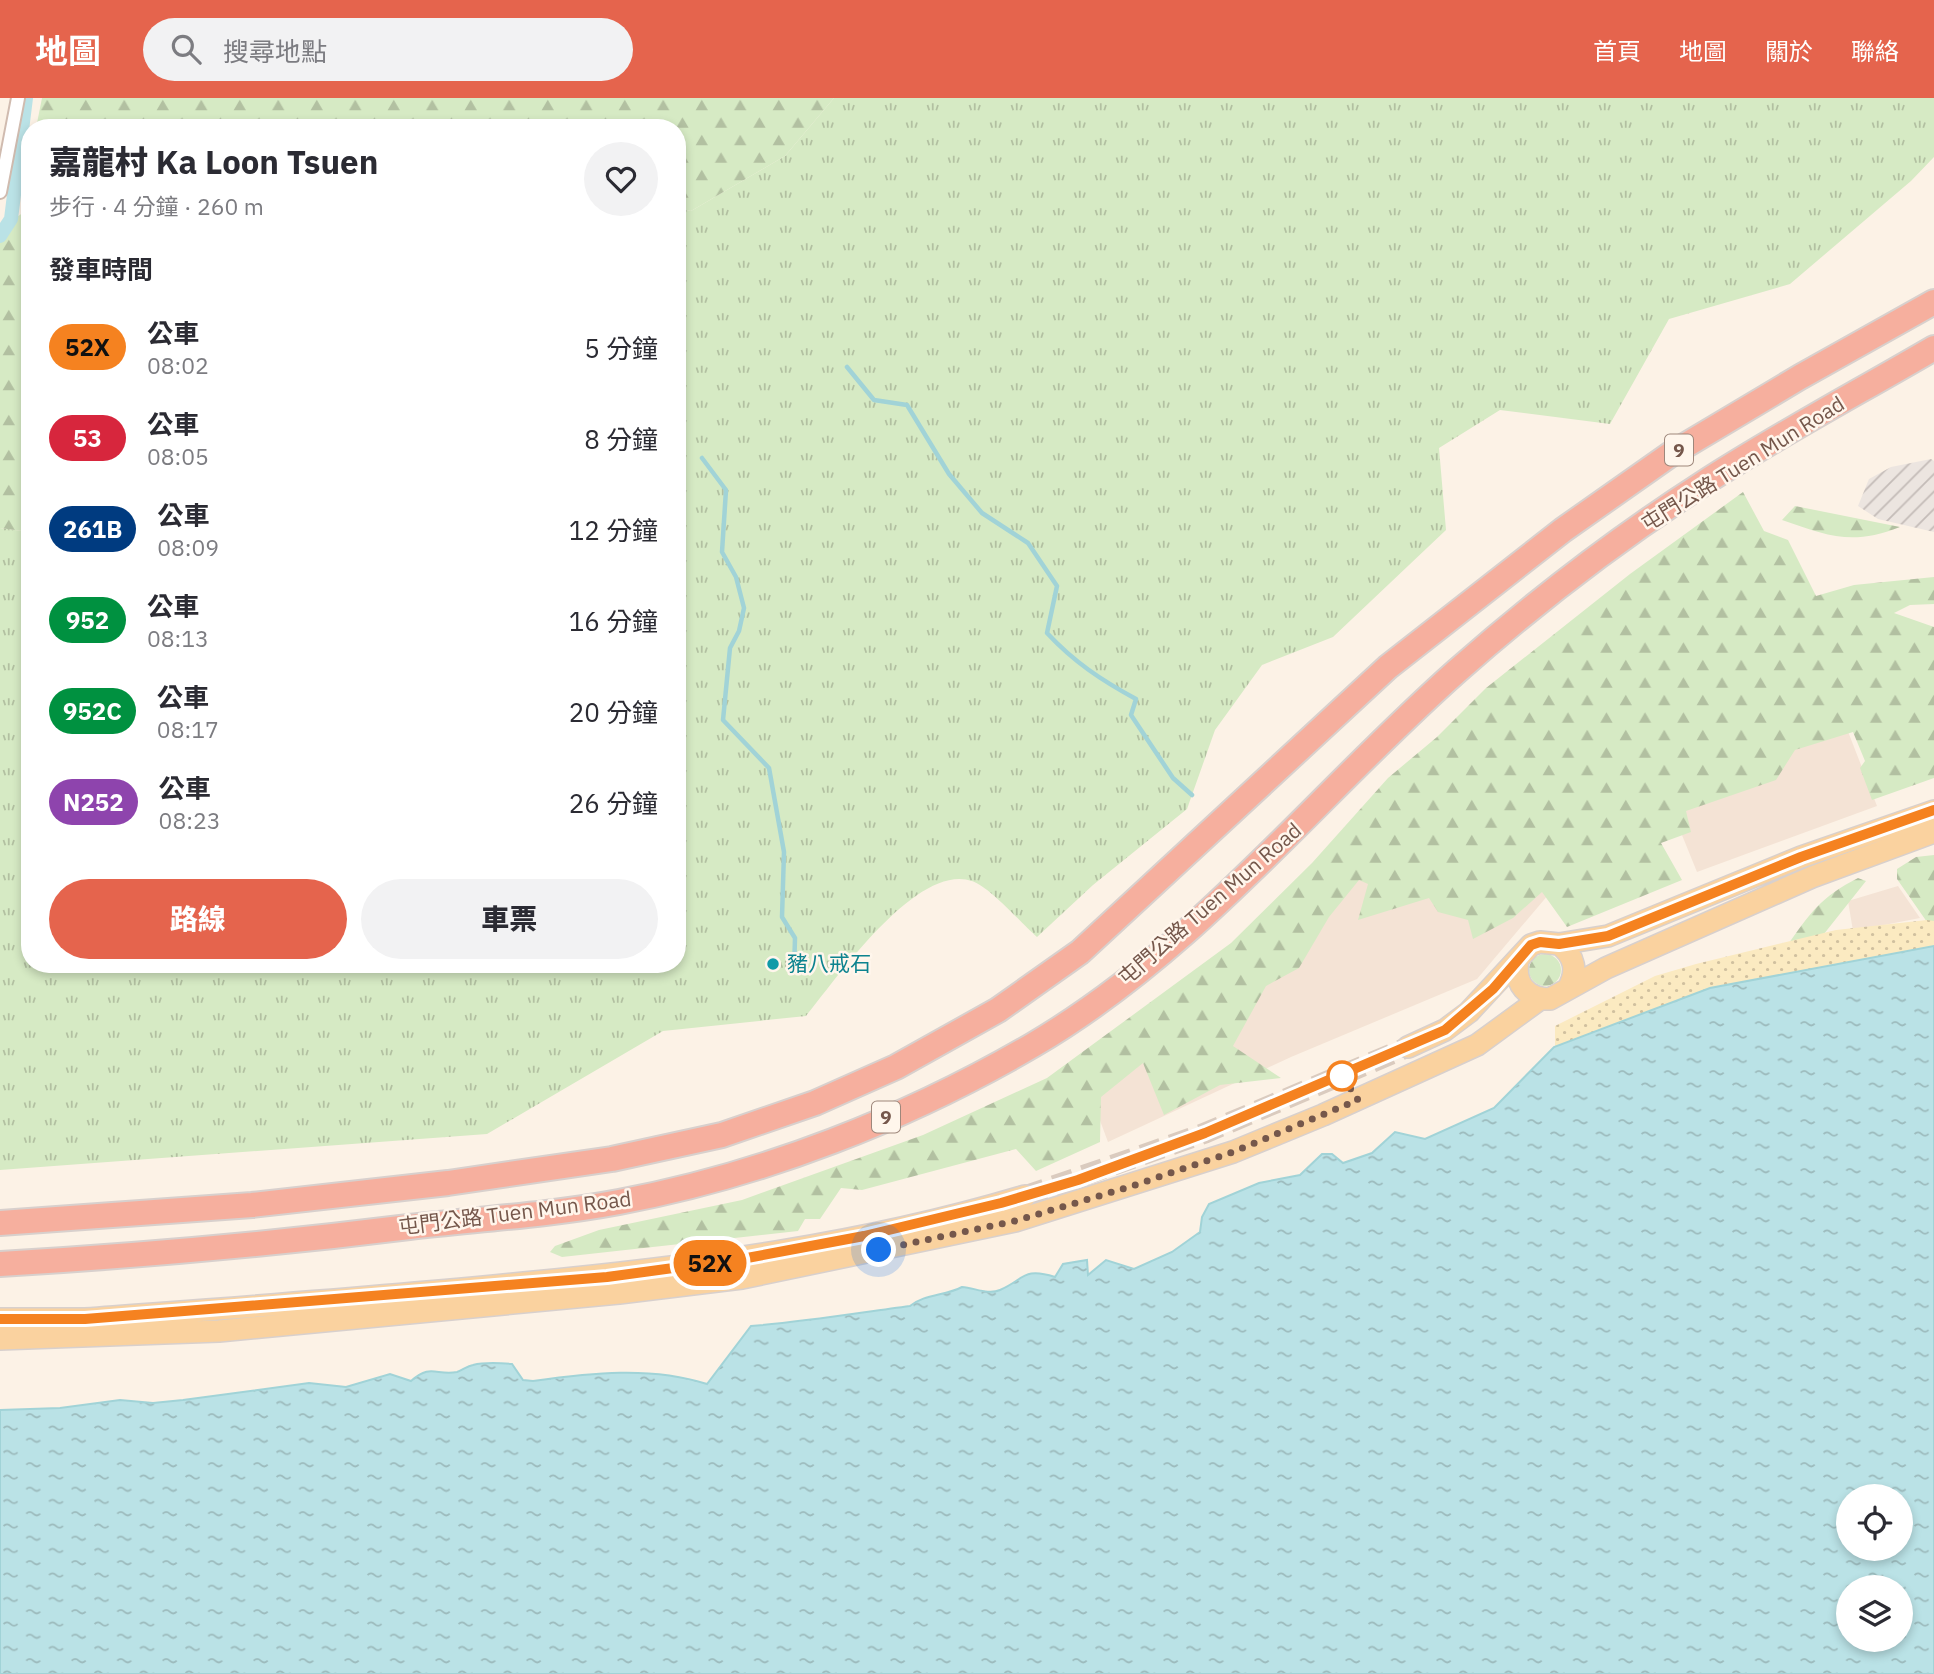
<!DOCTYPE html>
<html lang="zh-TW">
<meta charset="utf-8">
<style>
:root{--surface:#fff;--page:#f2f2f3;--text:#2b2b33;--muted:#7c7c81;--accent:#e5644d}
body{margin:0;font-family:"IBM Plex Sans","Noto Sans TC",sans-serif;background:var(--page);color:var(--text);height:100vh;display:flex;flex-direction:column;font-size:26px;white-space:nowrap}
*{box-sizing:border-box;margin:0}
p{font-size:23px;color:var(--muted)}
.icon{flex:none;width:38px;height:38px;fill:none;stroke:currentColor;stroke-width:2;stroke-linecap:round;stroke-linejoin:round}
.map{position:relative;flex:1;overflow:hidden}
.panel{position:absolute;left:21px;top:21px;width:665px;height:854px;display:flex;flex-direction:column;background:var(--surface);border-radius:28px;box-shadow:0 4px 10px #0003}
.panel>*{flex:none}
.badge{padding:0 14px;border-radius:23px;font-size:24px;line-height:46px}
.buttons{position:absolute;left:1836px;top:1386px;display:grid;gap:14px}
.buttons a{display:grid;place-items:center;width:77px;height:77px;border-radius:50%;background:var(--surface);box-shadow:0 4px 10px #0003;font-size:35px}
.you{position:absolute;width:35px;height:35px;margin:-18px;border:5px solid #fff;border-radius:50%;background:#1a73e8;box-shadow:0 0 0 10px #1a73e833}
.map>.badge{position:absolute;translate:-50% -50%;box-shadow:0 0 0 4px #fff}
h2{padding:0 28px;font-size:26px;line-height:63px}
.round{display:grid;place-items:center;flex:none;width:74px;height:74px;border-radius:37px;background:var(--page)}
.summary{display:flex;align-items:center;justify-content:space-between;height:119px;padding:0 28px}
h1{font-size:33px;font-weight:800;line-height:52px}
.button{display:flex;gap:14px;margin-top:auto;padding:14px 28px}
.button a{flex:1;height:80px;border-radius:42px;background:var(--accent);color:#fff;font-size:28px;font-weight:800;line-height:80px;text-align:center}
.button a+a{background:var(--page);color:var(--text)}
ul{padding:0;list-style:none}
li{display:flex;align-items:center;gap:21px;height:91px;padding:0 28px}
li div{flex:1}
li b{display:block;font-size:26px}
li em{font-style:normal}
li .badge{min-width:77px;font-weight:700;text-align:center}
header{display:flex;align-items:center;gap:42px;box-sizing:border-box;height:98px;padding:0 35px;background:var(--accent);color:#fff}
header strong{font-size:33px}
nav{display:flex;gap:38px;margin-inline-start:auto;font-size:24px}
.search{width:490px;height:63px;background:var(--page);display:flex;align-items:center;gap:18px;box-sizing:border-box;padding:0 24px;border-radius:38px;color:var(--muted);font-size:26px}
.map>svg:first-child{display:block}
.residential{fill:#f4e3d5}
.industrial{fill:url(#industrial-furrows)}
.grass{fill:url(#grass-tufts)}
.forest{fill:url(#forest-firs)}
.sand{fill:url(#sand-dots)}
.water{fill:url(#water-ripples);stroke:#a1d3d7;stroke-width:2;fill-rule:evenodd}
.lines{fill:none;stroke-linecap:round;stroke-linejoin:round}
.stream{stroke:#a1d3d7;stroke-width:4.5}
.canal{stroke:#bae2e6;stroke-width:14}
.primary-tunnel{stroke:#dacbbf;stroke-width:21;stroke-dasharray:21 10;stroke-linecap:butt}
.minor-casing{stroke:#d0bbaf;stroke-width:16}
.primary-casing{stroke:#d8d0cd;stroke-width:24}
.motorway-casing{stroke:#d8d0cd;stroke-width:28}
.minor{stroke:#fff;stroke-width:12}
.primary{stroke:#fad29f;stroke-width:21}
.motorway{stroke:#f6af9e;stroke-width:24}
.line-casing{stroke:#fff;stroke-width:16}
.line{stroke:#f58220;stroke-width:10}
.walk{stroke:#75574b;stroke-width:7;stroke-dasharray:0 12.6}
.culture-dot{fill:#0f9aa8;stroke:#fff6ec;stroke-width:2.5}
.stop-dot{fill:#fff;stroke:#f58220;stroke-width:3.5}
.labels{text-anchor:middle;stroke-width:5;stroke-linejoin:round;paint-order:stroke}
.shield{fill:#fff6ec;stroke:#9e877b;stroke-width:2}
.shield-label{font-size:19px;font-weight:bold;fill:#75574b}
.street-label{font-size:21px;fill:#75574b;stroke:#fff6ec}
.culture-label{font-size:21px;fill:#0d838f;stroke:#fff6ec;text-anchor:start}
</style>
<header>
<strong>地圖</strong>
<div class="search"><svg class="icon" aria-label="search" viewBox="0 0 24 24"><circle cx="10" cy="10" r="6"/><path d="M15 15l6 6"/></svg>搜尋地點</div>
<nav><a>首頁</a><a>地圖</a><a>關於</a><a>聯絡</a></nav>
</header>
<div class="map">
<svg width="1934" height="1576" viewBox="0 0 1934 1576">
<defs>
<pattern id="industrial-furrows" width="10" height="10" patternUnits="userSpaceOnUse" patternTransform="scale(1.75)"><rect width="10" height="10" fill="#ece5e0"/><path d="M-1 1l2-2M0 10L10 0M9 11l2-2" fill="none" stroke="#c4bcb8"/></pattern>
<pattern id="grass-tufts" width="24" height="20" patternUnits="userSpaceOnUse" patternTransform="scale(1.75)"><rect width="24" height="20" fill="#d6eac4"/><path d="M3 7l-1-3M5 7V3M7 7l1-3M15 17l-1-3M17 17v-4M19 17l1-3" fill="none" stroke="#b2c0a1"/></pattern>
<pattern id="forest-firs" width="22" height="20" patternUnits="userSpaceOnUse" patternTransform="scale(1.75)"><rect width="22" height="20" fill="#d6eac4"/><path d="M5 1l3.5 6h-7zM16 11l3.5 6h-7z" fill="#b2c0a1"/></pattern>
<pattern id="sand-dots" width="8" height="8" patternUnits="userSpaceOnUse" patternTransform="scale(1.75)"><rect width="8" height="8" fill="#fbeac1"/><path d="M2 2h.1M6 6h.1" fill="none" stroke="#d0c09f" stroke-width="1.8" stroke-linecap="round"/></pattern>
<pattern id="water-ripples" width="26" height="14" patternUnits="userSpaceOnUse" patternTransform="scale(1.75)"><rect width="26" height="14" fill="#bae2e6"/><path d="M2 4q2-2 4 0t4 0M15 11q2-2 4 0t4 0" fill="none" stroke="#9cbabc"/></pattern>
</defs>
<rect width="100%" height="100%" fill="#fcf2e6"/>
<path class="residential" d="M 1847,631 L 1877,708 L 1697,774 L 1671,710 L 1794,649 Z
M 1647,680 L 1477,881 L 1291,959 L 1108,1044 L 1089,993 L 1424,698 Z
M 1898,788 L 1920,820 L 1853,833 L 1848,803 Z"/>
<path class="industrial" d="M 1931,361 L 1934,363 L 1934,434 L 1878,421 L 1858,408 L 1869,381 L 1891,369 Z"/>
<path class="grass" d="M 834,0 L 1934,0 L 1934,59 L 1911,83 L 1790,186 L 1669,221 L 1610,326 L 1500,312 L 1439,350 L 1446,432 L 1333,539 L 1262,567 L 1215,632 L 1187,711 L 1093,787 L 1037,839 C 1021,825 990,789 972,783 C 917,764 837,880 806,918 L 663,933 L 487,1036 L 0,1072 L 0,430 L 30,434 L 30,866 L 677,866 L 677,110 L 691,113 L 785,58 Z"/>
<path class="forest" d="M 42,0 L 834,0 L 785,58 L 691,113 L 677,110 L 677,30 L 36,30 Z
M 30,66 L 30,434 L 0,430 L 0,131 L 24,114 Z
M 1743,394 L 1764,433 L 1788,442 L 1816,498 L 1854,487 L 1934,479 L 1934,506 L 1910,507 L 1894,515 L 1934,529 L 1934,680 L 1872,702 L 1860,670 L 1865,663 L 1853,634 L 1795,652 L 1776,682 L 1686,713 L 1691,734 L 1661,745 L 1682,782 L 1567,829 L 1542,794 L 1513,820 L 1473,841 L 1468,822 L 1438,814 L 1429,800 L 1358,822 L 1368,786 L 1359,782 L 1329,819 L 1299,870 L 1266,888 L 1233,948 L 1281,980 L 1220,987 L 1164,1017 L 1143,965 L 1101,999 L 1100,1044 L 1036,1073 L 1016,1051 L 862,1092 L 841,1090 L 820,1121 L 805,1121 L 798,1133 L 562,1159 L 550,1154 L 555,1148 L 599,1132 L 742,1102 L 923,1037 L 1047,980 L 1231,845 L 1312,765 L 1388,680 L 1437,639 L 1486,590 L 1630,476 Z
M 1795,408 L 1900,429 C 1852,448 1828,438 1782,422 Z
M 1934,757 L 1934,834 L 1897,781 L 1897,771 L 1916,759 Z
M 1858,780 L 1866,783 L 1816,846 L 1787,848 C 1809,816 1822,798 1858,780 Z
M1529 872a16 16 0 1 1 32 0a16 16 0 1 1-32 0Z"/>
<path class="sand" d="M 1927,822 L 1934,823 L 1934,848 L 1710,890 L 1555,949 L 1555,928 L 1655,878 L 1696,866 L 1836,832 Z"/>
<path class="water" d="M 1934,848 L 1934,1576 L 0,1576 L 0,1312 L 60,1310 L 120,1302 L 153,1305 L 183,1302 L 309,1285 L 346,1289 L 390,1276 L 411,1283 C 431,1265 436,1278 457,1274 C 463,1272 467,1268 473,1267 C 485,1264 500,1265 512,1266 L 523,1282 L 533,1283 C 590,1275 651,1268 707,1286 L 751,1228 C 804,1224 857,1215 910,1208 C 924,1196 945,1198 962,1189 C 975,1190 988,1197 1000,1192 C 1025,1181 1023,1169 1055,1179 L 1063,1166 L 1087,1162 L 1088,1177 L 1106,1162 L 1134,1171 L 1172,1154 L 1200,1134 L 1202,1119 L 1209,1106 L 1259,1085 L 1300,1077 L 1322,1056 L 1332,1056 L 1343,1065 L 1372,1055 L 1395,1034 L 1425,1041 L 1494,1010 L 1554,949 L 1710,890 ZM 1848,1398 L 1900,1398 L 1900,1451 L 1848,1451 ZM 1848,1489 L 1900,1489 L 1900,1542 L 1848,1542 Z"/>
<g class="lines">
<path class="stream" d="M 847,269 L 874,302 L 907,307 L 949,376 L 982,415 L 1028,445 L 1057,488 L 1047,535 C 1074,564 1101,582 1136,601 L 1131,617 L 1173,680 L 1192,697
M 702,360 L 726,392 L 722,454 L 736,479 L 744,510 L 739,533 L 730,550 L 723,622 L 769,670 L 784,754 L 782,819 L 795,840 L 794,874"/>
<path class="canal" d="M 0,138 L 11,121 L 26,0"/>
<path class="primary-tunnel" d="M 1025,1098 L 1205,1035 L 1408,949"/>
<g class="minor-casing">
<path id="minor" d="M 0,94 L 18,0"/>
</g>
<g class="primary-casing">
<path id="primary" d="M 1559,846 C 1575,858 1578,873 1568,891
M 1518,863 C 1514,886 1527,901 1550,901 L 1606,870 L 1812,779 L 1934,734
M 1408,949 L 1445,932 L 1469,914 L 1531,847 L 1540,844 L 1559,846 L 1608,838 L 1801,759 L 1934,713
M 0,1221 L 85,1221 C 232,1210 378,1200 524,1185 C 693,1169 862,1147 1025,1098
M 0,1241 L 219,1233 L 619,1195 L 742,1180 L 1015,1123 L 1233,1054 L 1323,1017 L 1477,947 L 1540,901"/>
</g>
<g class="motorway-casing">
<path id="motorway" d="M 0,1125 L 252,1107 L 448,1085 L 612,1061 L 722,1037 L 815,1005 L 896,969 L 998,912 L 1080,854 L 1388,569 L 1563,432 L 1671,356 L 1800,279 L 1934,204
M 0,1166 C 137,1158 273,1146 409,1129 C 479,1121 550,1117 619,1104 C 763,1077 906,1021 1033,947 C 1197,851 1316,698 1457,573 C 1534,505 1617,441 1704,385 C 1778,337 1857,295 1934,250"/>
</g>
<use href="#minor" class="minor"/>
<use href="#primary" class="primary"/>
<use href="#motorway" class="motorway"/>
</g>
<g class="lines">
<g class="line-casing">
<path id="line" d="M 0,1221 L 85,1221 L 607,1179 L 747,1160 L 864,1138 L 1001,1105 L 1078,1082 L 1205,1035 L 1445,932 L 1493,891 L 1531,847 L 1540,844 L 1559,846 L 1608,838 L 1801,759 L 1934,712"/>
</g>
<use href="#line" class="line"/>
<path class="walk" d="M 879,1152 L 1015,1123 L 1129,1089 L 1233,1054 L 1358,1002 L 1342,978"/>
</g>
<circle class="culture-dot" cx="773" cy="866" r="7"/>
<circle class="stop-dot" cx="1342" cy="978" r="14"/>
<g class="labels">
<g class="shield">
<rect x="1665" y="336.5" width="28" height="31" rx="5"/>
<rect x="872" y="1003.5" width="28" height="31" rx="5"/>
</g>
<g class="shield-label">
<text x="1679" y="359">9</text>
<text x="886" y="1026">9</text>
</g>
<g class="street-label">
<text transform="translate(1743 366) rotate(-32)" y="7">屯門公路 Tuen Mun Road</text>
<text transform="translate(1210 806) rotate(-41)" y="7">屯門公路 Tuen Mun Road</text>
<text transform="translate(515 1115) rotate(-7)" y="7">屯門公路 Tuen Mun Road</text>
</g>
<g class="culture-label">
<text x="787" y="873">豬八戒石</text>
</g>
</g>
</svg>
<div class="buttons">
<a><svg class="icon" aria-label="locate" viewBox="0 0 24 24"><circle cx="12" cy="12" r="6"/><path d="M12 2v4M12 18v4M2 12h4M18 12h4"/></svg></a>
<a><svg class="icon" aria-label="layers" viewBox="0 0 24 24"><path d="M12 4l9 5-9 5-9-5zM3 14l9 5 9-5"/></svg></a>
</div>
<div class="you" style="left:879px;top:1152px"></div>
<b class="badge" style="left:710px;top:1165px;background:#f58220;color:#111">52X</b>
<section class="panel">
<div class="summary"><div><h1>嘉龍村 Ka Loon Tsuen</h1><p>步行 · 4 分鐘 · 260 m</p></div><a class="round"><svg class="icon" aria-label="heart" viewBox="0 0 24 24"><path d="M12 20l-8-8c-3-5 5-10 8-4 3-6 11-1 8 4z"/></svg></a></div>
<h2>發車時間</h2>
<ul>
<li><span class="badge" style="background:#f58220;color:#111">52X</span><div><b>公車</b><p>08:02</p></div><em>5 分鐘</em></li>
<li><span class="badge" style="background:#d7263d;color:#fff">53</span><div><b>公車</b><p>08:05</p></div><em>8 分鐘</em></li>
<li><span class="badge" style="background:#003b80;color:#fff">261B</span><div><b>公車</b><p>08:09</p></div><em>12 分鐘</em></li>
<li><span class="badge" style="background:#009140;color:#fff">952</span><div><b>公車</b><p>08:13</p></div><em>16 分鐘</em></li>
<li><span class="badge" style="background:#009140;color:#fff">952C</span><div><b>公車</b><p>08:17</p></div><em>20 分鐘</em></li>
<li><span class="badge" style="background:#8e44ad;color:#fff">N252</span><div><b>公車</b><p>08:23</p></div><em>26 分鐘</em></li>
</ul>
<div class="button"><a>路線</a><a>車票</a></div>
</section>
</div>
